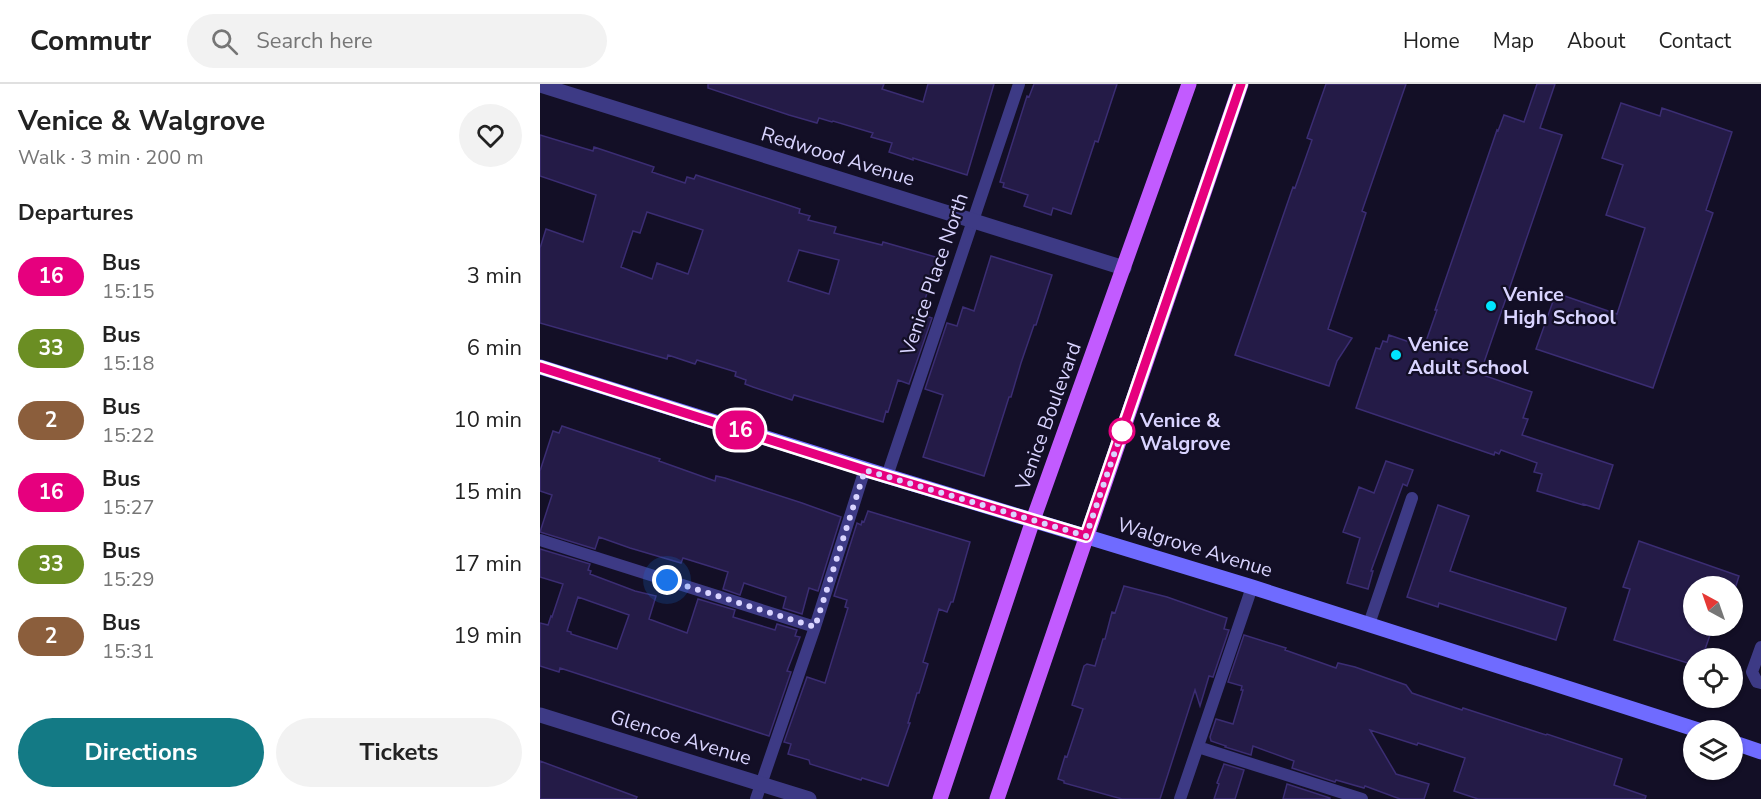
<!DOCTYPE html>
<meta charset="utf-8">
<style>
:root{--surface:#fff;--page:#f2f2f2;--text:#222;--muted:#767676;--line:#e0e0e0;--accent:#137a85}
body{margin:0;font-family:"Nunito Sans",sans-serif;background:var(--page);color:var(--text);height:100vh;display:flex;flex-direction:column;font-size:22px;white-space:nowrap}
*{box-sizing:border-box;margin:0}
p{font-size:20px;color:var(--muted)}
.icon{flex:none;width:33px;height:33px;fill:none;stroke:currentColor;stroke-width:2;stroke-linecap:round;stroke-linejoin:round}
.map{position:relative;flex:1;overflow:hidden}
.sheet{display:flex;flex-direction:column;background:var(--surface);width:540px}
.sheet>*{flex:none}
.badge{padding:0 12px;border-radius:20px;font-size:21px;line-height:39px}
.needle{width:39px;rotate:320deg}
.tools{position:absolute;left:1143px;top:492px;display:grid;gap:12px}
.tools a{display:grid;place-items:center;width:60px;height:60px;border-radius:50%;background:var(--surface);box-shadow:0 2px 4px #0004;font-size:30px}
.you{position:absolute;width:30px;height:30px;margin:-15px;border:4px solid #fff;border-radius:50%;background:#1a73e8;box-shadow:0 0 0 9px #1a73e833}
.map>.badge{position:absolute;translate:-50% -50%;box-shadow:0 0 0 3px #fff}
h2{padding:0 18px;font-size:22px;line-height:54px}
.round{display:grid;place-items:center;flex:none;width:63px;height:63px;border-radius:32px;background:var(--page)}
.summary{display:flex;align-items:center;justify-content:space-between;height:102px;padding:0 18px}
h1{font-size:28px;font-weight:700;line-height:45px}
.action{display:flex;gap:12px;margin-top:auto;padding:12px 18px}
.action a{flex:1;height:69px;border-radius:36px;background:var(--accent);color:#fff;font-size:24px;font-weight:700;line-height:69px;text-align:center}
.action a+a{background:var(--page);color:var(--text)}
ul{padding:0;list-style:none}
li{display:flex;align-items:center;gap:18px;height:72px;padding:0 18px}
li div{flex:1}
li b{display:block;font-size:22px}
li em{font-style:normal}
li .badge{min-width:66px;font-weight:700;text-align:center}
header{display:flex;align-items:center;gap:36px;box-sizing:border-box;height:84px;padding:0 30px;background:var(--surface);border-bottom:2px solid var(--line)}
header strong{font-size:28px}
nav{display:flex;gap:33px;margin-inline-start:auto;font-size:21px}
.search{width:420px;height:54px;background:var(--page);display:flex;align-items:center;gap:15px;box-sizing:border-box;padding:0 21px;border-radius:33px;color:var(--muted);font-size:22px}
main{display:flex;flex:1;min-height:0}
.map>svg:first-child{display:block}
.building{fill:#241b47;stroke:#3b2d73;stroke-width:1.5;fill-rule:evenodd}
.lines{fill:none;stroke-linecap:round;stroke-linejoin:round}
.lane{stroke:#3d3a85;stroke-width:12}
.street{stroke:#3d3a85;stroke-width:15}
.secondary{stroke:#6f6bff;stroke-width:15}
.primary{stroke:#c25bff;stroke-width:15}
.line-casing{stroke:#fff;stroke-width:14}
.line{stroke:#e6007e;stroke-width:9}
.walk{stroke:#d9d4ff;stroke-width:6;stroke-dasharray:0 10.8}
.poi-dot{fill:#00e5ff;stroke:#130f26;stroke-width:2}
.stop-dot{fill:#fff;stroke:#e6007e;stroke-width:3}
.labels{text-anchor:middle;stroke-width:4.5;stroke-linejoin:round;paint-order:stroke}
.street-label{font-size:20px;fill:#d9d4ff;stroke:#130f26}
.poi-label{font-size:20px;font-weight:bold;fill:#d9d4ff;stroke:#130f26;text-anchor:start}
.stop-label{font-size:20px;font-weight:bold;fill:#d9d4ff;stroke:#130f26;text-anchor:start}
</style>
<header>
<strong>Commutr</strong>
<div class="search"><svg class="icon" aria-label="search" viewBox="0 0 24 24"><circle cx="10" cy="10" r="6"/><path d="M15 15l6 6"/></svg>Search here</div>
<nav><a>Home</a><a>Map</a><a>About</a><a>Contact</a></nav>
</header>
<main>
<section class="sheet">
<div class="summary"><div><h1>Venice &amp; Walgrove</h1><p>Walk · 3 min · 200 m</p></div><a class="round"><svg class="icon" aria-label="heart" viewBox="0 0 24 24"><path d="M12 20l-8-8c-3-5 5-10 8-4 3-6 11-1 8 4z"/></svg></a></div>
<h2>Departures</h2>
<ul>
<li><span class="badge" style="background:#e6007e;color:#fff">16</span><div><b>Bus</b><p>15:15</p></div><em>3 min</em></li>
<li><span class="badge" style="background:#6b8e23;color:#fff">33</span><div><b>Bus</b><p>15:18</p></div><em>6 min</em></li>
<li><span class="badge" style="background:#8b5e3c;color:#fff">2</span><div><b>Bus</b><p>15:22</p></div><em>10 min</em></li>
<li><span class="badge" style="background:#e6007e;color:#fff">16</span><div><b>Bus</b><p>15:27</p></div><em>15 min</em></li>
<li><span class="badge" style="background:#6b8e23;color:#fff">33</span><div><b>Bus</b><p>15:29</p></div><em>17 min</em></li>
<li><span class="badge" style="background:#8b5e3c;color:#fff">2</span><div><b>Bus</b><p>15:31</p></div><em>19 min</em></li>
</ul>
<div class="action"><a>Directions</a><a>Tickets</a></div>
</section>
<div class="map">
<svg width="1221" height="715" viewBox="0 0 1221 715">
<rect width="100%" height="100%" fill="#130f26"/>
<path class="building" d="M 168,0 L 344,0 L 342,5 L 383,18 L 388,0 L 454,0 L 427,91 L 373,74 L 373,76 L 349,68 L 352,59 L 331,53 L 333,49 L 293,37 L 292,38 L 279,34 L 277,39 L 249,31 L 168,4 Z
M 494,0 L 577,0 L 558,58 L 555,57 L 531,130 L 513,124 L 511,131 L 484,122 L 488,111 L 463,103 L 464,99 L 460,98 L 487,12 L 489,13 Z
M 786,0 L 866,0 L 822,127 L 826,129 L 788,245 L 812,254 L 797,277 L 789,302 L 695,271 L 753,103 L 755,104 L 772,56 L 767,54 Z
M 997,0 L 1015,0 L 1000,44 L 1022,51 L 940,290 L 992,308 L 983,334 L 988,335 L 982,351 L 1073,381 L 1059,425 L 1043,420 L 1043,421 L 997,407 L 1002,390 L 994,388 L 997,379 L 961,366 L 959,370 L 955,368 L 954,371 L 816,324 L 836,264 L 840,265 L 843,257 L 847,258 L 849,251 L 884,263 L 897,226 L 895,226 L 957,46 L 958,47 L 964,31 L 984,38 Z
M 1081,19 L 1120,32 L 1122,24 L 1192,48 L 1166,126 L 1173,129 L 1113,304 L 996,265 L 1016,209 L 1077,230 L 1105,144 L 1066,131 L 1083,81 L 1062,74 Z
M 0,51 L 53,67 L 54,63 L 114,83 L 112,88 L 145,99 L 147,93 L 154,95 L 156,91 L 260,125 L 259,129 L 270,132 L 268,136 L 296,143 L 294,149 L 342,161 L 343,158 L 399,174 L 380,230 L 392,234 L 369,300 L 358,296 L 348,328 L 346,327 L 343,338 L 254,311 L 252,316 L 213,303 L 205,300 L 206,296 L 195,292 L 196,288 L 157,276 L 155,280 L 128,271 L 127,275 L 0,239 L 0,164 L 6,145 L 43,158 L 56,111 L 0,92 ZM 107,128 L 163,146 L 148,190 L 117,179 L 112,195 L 81,183 L 93,147 L 100,149 ZM 259,166 L 299,176 L 289,210 L 248,197 Z
M 451,172 L 512,191 L 496,241 L 494,241 L 481,279 L 471,313 L 469,313 L 444,392 L 383,373 L 403,311 L 385,305 L 407,239 L 417,242 L 423,223 L 434,227 Z
M 22,342 L 120,375 L 119,377 L 175,397 L 176,392 L 185,394 L 262,419 L 301,433 L 278,507 L 269,504 L 262,530 L 243,524 L 246,513 L 204,499 L 200,511 L 183,505 L 188,488 L 143,474 L 141,479 L 90,464 L 59,453 L 55,465 L 0,448 L 12,411 L 0,407 L 0,387 L 13,347 L 19,349 Z
M 846,377 L 873,386 L 867,402 L 863,400 L 831,487 L 833,487 L 828,505 L 807,499 L 820,454 L 803,448 L 819,403 L 834,409 Z
M 898,421 L 929,432 L 910,487 L 1026,524 L 1016,556 L 899,519 L 898,523 L 867,513 Z
M 328,427 L 430,458 L 413,518 L 411,518 L 407,528 L 399,525 L 383,578 L 388,580 L 379,609 L 377,609 L 368,639 L 370,639 L 348,702 L 322,694 L 321,696 L 270,680 L 269,676 L 248,670 L 251,660 L 244,658 L 267,593 L 285,599 L 308,524 L 305,523 L 307,516 L 294,512 L 317,439 L 321,441 L 322,437 L 324,438 Z
M 1099,457 L 1199,492 L 1194,508 L 1192,502 L 1154,502 L 1154,546 L 1170,551 L 1162,574 L 1154,574 L 1154,581 L 1074,556 L 1090,505 L 1083,503 Z
M 0,465 L 50,480 L 48,486 L 51,487 L 50,490 L 95,507 L 116,512 L 109,535 L 147,549 L 158,515 L 195,526 L 193,533 L 235,546 L 237,540 L 257,546 L 255,552 L 260,553 L 247,587 L 251,588 L 229,652 L 20,584 L 19,588 L 0,582 L 0,539 L 8,541 L 11,532 L 12,533 L 23,500 L 0,493 ZM 38,513 L 89,531 L 77,565 L 31,550 L 31,548 L 27,547 Z
M 584,502 L 627,513 L 687,534 L 684,545 L 689,546 L 673,593 L 669,592 L 660,622 L 655,606 L 620,715 L 582,715 L 524,699 L 524,697 L 518,695 L 525,672 L 527,673 L 543,625 L 532,621 L 544,582 L 547,580 L 555,582 L 563,555 L 565,555 L 572,528 L 575,529 Z
M 704,551 L 746,564 L 745,566 L 796,584 L 798,579 L 815,583 L 866,601 L 872,609 L 922,626 L 923,624 L 1006,651 L 1007,650 L 1082,675 L 1074,701 L 1106,712 L 1105,715 L 938,715 L 914,707 L 925,674 L 878,659 L 877,661 L 830,646 L 856,690 L 889,700 L 884,715 L 860,715 L 825,702 L 824,704 L 796,696 L 795,698 L 752,684 L 754,677 L 713,662 L 711,671 L 685,663 L 686,662 L 671,657 L 670,653 L 676,635 L 693,640 L 703,606 L 701,606 L 702,602 L 688,598 Z
M 0,677 L 97,713 L 96,715 L 0,715 Z
M 684,680 L 704,686 L 695,715 L 674,715 L 679,700 L 677,699 Z
M 747,700 L 790,714 L 790,715 L 743,715 Z"/>
<g class="lines">
<path class="lane" d="M 347,392 L 479,0
M 0,456 L 275,543
M 829,540 L 872,414
M 1221,563 L 1212,588 L 1217,598 L 1221,599
M 658,663 L 822,715
M 216,715 L 275,543 L 325,385
M 640,715 L 712,503"/>
<path class="street" d="M 0,1 L 584,184
M 0,631 L 269,715"/>
<path class="secondary" d="M 0,283 L 347,392 L 712,503 L 1158,646
M 1192,658 L 1221,668"/>
<path class="primary" d="M 400,715 L 493,436 L 649,0
M 457,715 L 701,0"/>
</g>
<g class="lines">
<g class="line-casing">
<path id="line" d="M 0,283 L 325,386 L 546,452 L 701,0"/>
</g>
<use href="#line" class="line"/>
<path class="walk" d="M 127,496 L 275,543 L 325,386 L 546,452 L 582,347"/>
</g>
<g class="poi-dot">
<circle cx="951" cy="222" r="6"/>
<circle cx="856" cy="271" r="6"/>
</g>
<circle class="stop-dot" cx="582" cy="347" r="12"/>
<g class="labels">
<g class="street-label">
<text transform="translate(298 72) rotate(17)" y="7">Redwood Avenue</text>
<text transform="translate(394 190) rotate(-71)" y="7">Venice Place North</text>
<text transform="translate(508 332) rotate(-70)" y="7">Venice Boulevard</text>
<text transform="translate(655 463) rotate(17)" y="7">Walgrove Avenue</text>
<text transform="translate(141 653) rotate(17)" y="7">Glencoe Avenue</text>
</g>
<g class="poi-label">
<text x="963" y="217">Venice<tspan x="963" dy="23">High School</tspan></text>
<text x="868" y="267">Venice<tspan x="868" dy="23">Adult School</tspan></text>
</g>
<g class="stop-label">
<text x="600" y="343">Venice &amp;<tspan x="600" dy="23">Walgrove</tspan></text>
</g>
</g>
</svg>
<div class="tools">
<a><svg class="needle" viewBox="-14 -14 28 28"><path d="M0-13l5 13h-10z" fill="#e53935"/><path d="M0 13l5-13h-10z" fill="#767676"/></svg></a>
<a><svg class="icon" aria-label="locate" viewBox="0 0 24 24"><circle cx="12" cy="12" r="6"/><path d="M12 2v4M12 18v4M2 12h4M18 12h4"/></svg></a>
<a><svg class="icon" aria-label="layers" viewBox="0 0 24 24"><path d="M12 4l9 5-9 5-9-5zM3 14l9 5 9-5"/></svg></a>
</div>
<div class="you" style="left:127px;top:496px"></div>
<b class="badge" style="left:200px;top:346px;background:#e6007e;color:#fff">16</b>
</div>
</main>
